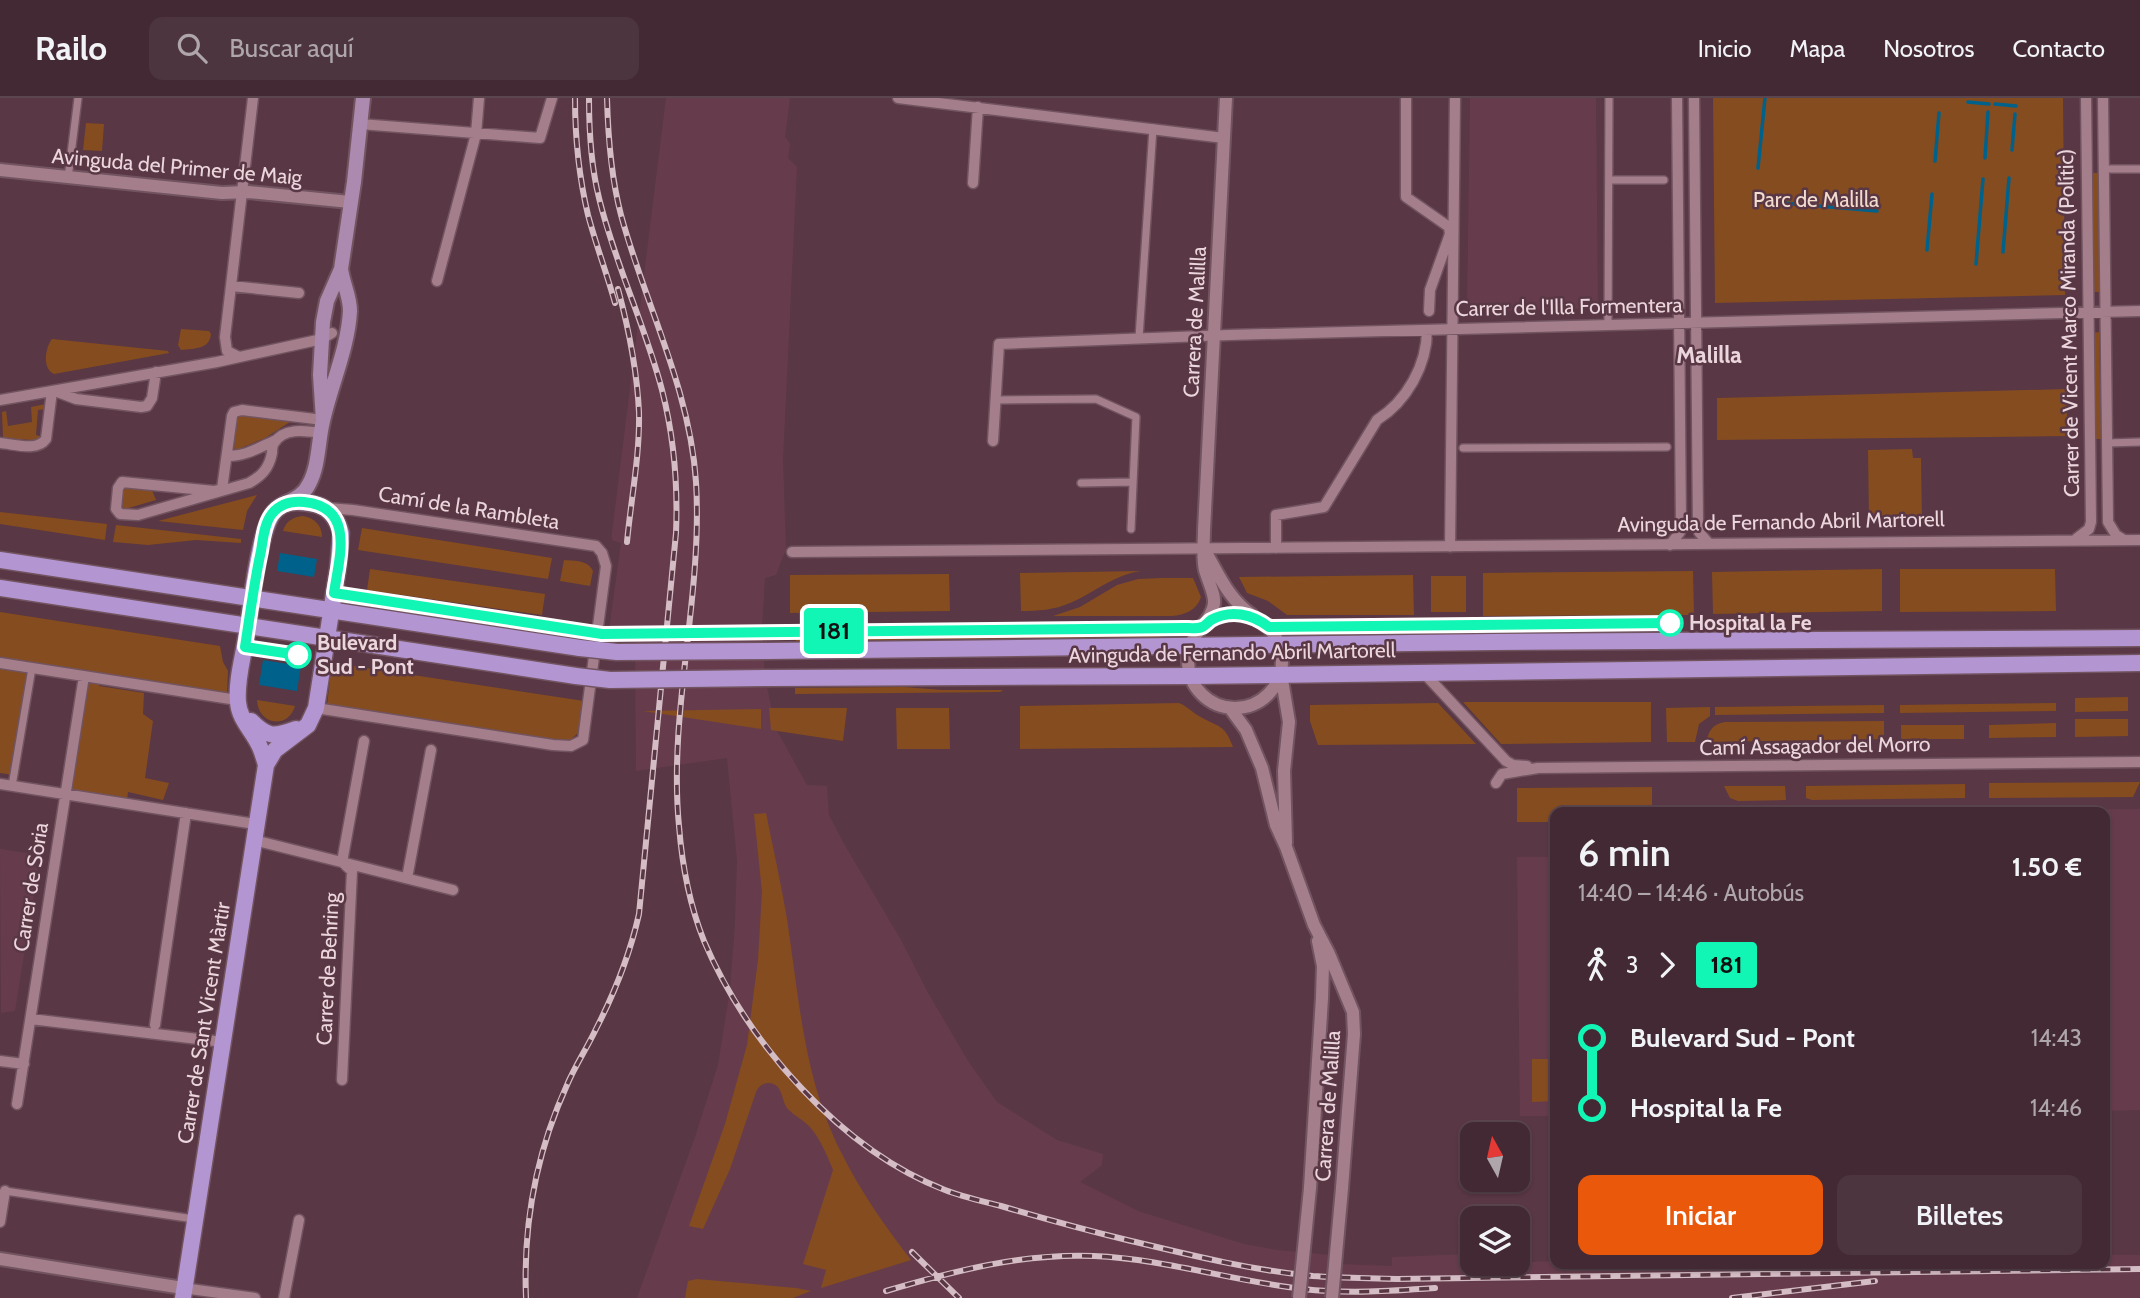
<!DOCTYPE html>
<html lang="es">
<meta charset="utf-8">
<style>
:root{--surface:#432933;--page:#4d353f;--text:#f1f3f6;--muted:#afa6ac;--line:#5b454e;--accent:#ea580c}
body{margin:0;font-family:Cabin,sans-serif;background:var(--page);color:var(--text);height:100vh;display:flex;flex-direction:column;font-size:26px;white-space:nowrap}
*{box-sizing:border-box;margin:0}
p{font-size:23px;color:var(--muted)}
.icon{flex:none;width:38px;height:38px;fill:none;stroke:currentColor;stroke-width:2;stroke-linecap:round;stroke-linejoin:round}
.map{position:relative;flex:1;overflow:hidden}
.sheet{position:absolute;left:1550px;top:709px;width:560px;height:462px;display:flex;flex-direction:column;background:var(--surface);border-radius:14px;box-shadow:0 2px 5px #0004,0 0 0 2px var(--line)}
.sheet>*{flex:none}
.badge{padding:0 14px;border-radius:5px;font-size:24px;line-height:46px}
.needle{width:46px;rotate:352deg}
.fabs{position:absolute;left:1460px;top:1024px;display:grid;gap:14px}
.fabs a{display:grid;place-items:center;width:70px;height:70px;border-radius:14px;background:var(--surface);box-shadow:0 2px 5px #0004,0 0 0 2px var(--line);font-size:35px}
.map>.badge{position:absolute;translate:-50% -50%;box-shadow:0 0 0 4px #fff}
.legs{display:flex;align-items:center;gap:10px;height:77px;padding:0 28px;font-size:23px}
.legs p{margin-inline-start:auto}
.summary{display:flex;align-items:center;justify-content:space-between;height:119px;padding:0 28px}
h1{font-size:38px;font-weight:600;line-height:52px}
.cta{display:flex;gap:14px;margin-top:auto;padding:14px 28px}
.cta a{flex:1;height:80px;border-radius:14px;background:var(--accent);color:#fff;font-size:28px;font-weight:600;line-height:80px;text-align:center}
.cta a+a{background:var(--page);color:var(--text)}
ul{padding:0 28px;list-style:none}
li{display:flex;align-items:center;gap:24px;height:70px;font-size:26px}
li i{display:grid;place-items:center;width:10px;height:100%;margin:0 9px;background:currentColor}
li i::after{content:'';width:18px;height:18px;margin:-9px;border:5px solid;border-radius:50%;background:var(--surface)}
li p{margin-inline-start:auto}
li:first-child i{background:linear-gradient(#0000 50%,currentColor 0)}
li:last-child i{background:linear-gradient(currentColor 50%,#0000 0)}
header{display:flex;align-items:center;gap:42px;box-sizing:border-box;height:98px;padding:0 35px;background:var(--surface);border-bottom:2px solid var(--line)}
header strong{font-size:33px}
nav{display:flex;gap:38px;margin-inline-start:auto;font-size:24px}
.search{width:490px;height:63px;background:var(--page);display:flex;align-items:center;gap:18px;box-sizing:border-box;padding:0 24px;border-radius:14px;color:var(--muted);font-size:26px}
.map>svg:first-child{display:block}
.built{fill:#663c4d}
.green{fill:#854c1f}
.water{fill:#00618a}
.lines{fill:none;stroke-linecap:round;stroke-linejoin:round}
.stream{stroke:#00618a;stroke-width:3.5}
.pedestrian-casing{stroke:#725460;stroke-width:10}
.minor-casing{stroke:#725460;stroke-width:13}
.tertiary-casing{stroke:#725460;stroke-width:16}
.secondary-casing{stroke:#725460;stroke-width:18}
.primary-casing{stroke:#725460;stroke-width:19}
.pedestrian{stroke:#a57e8c;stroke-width:7}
.minor{stroke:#a57e8c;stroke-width:10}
.tertiary{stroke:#a57e8c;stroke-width:12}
.secondary{stroke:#ac89ae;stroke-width:14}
.primary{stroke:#b395d1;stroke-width:16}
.rail-casing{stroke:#d5bdc5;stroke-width:6}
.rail{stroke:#593744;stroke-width:3.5;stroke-dasharray:10;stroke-linecap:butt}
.tertiary-bridge-casing{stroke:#725460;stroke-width:16;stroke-linecap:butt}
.primary-bridge-casing{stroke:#725460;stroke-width:19;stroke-linecap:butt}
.tertiary-bridge{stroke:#a57e8c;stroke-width:12}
.primary-bridge{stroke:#b395d1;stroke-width:16}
.line-1-casing{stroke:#fff;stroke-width:16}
.line-1{stroke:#12f6b5;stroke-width:10}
.stop-1-dot{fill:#fff;stroke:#12f6b5;stroke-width:3.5}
.labels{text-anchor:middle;stroke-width:5;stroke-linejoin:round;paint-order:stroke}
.street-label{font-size:21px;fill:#ecd6dd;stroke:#593744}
.park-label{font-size:21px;fill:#f2dcce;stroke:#593744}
.stop-label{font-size:21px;font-weight:bold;fill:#ecd6dd;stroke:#593744;text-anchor:start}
.neighbourhood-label{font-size:23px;font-weight:bold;fill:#ecd6dd;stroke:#593744}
</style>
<header>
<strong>Railo</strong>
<div class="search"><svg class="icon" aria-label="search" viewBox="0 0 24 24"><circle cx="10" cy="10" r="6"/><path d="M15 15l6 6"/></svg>Buscar aquí</div>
<nav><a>Inicio</a><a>Mapa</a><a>Nosotros</a><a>Contacto</a></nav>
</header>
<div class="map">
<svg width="2140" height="1200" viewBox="0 0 2140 1200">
<rect width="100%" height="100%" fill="#593744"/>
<path class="built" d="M 666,0 L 790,0 L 785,39 L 790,45 L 788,60 L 797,69 L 783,362 L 786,451 L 776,477 L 765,480 L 762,528 L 765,580 L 776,631 L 807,687 L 827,688 L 829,717 L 843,744 L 901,842 L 927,893 L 968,963 L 997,1004 L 1057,1042 L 1103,1056 L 1102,1067 L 1080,1084 L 1138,1113 L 1244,1146 L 1277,1152 L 1331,1157 L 1336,1166 L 1392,1168 L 1392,1159 L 1472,1156 L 1472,1166 L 1556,1163 L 1556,1166 L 2105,1166 L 2105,1157 L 2140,1157 L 2140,1200 L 637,1200 L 695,1039 L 718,967 L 730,892 L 735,826 L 737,762 L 727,660 L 636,673 L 635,540 L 608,540 L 621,445 L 612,442 L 612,435 Z
M 1470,0 L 1596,0 L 1598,210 L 1467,214 Z
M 2140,711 L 2140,1012 L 2105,1013 L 2105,714 L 1882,714 Z
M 0,751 L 40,757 L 15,913 L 1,915 Z
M 1517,759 L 1556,759 L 1556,1018 L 1520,1018 Z"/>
<path class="green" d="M 1713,0 L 2063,0 L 2065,197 L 1715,205 Z
M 86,25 L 104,26 L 102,53 L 83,52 Z
M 2092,75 L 2098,75 L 2100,194 L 2094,194 Z
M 181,231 L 209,233 L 211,236 C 209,252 195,250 181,252 L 178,247 Z
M 2099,234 L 2101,341 L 2095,341 L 2094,235 Z
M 52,241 L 168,253 L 169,255 L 54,276 C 42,271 45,250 52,241 Z
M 2067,291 L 2067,338 L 1717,342 L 1717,300 Z
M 46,306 L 46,311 L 38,312 L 36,337 L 43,339 L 34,346 L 32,342 L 3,340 L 2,314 L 6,313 L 8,328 L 32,324 L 31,309 Z
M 242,316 L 289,322 L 290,324 L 265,340 L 236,352 L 234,350 L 237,323 L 237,319 Z
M 1912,351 L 1913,360 L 1921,360 L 1922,421 L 1869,421 L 1868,352 Z
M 124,389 L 152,392 L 156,402 L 125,411 L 121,409 Z
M 257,397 L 247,413 L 243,432 L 158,423 Z
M 0,414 L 107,426 L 105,442 L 0,426 Z
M 303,418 C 315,420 322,428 322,439 L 283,433 C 286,423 293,419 303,418 Z
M 116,427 L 241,441 L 241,445 L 196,442 L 148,447 L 113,444 Z
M 362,430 L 552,460 L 548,481 L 358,452 Z
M 564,462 C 575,463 588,462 593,473 L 590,488 L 560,483 Z
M 370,471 L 545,496 L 542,517 L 367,492 Z
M 1882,471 L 1882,513 L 1713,516 L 1712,474 Z
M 1900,471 L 2055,471 L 2056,513 L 1900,514 Z
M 1141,473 C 1111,478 1096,494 1070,505 C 1055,512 1037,513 1021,513 L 1020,475 Z
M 1693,473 L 1694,517 L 1483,518 L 1483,475 Z
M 949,476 L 950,513 L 790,515 L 790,477 Z
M 1413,477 L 1414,517 L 1287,517 L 1268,503 L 1247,495 L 1239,479 Z
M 1431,478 L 1466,478 L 1466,514 L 1431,514 Z
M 1162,480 L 1193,480 L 1201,499 C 1197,512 1185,517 1172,518 L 1053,518 L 1080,509 L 1117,487 L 1138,481 Z
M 0,514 L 220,548 L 223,564 L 228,573 L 227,596 L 0,561 Z
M 1159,534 L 1161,539 L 796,543 L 796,538 Z
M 334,565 L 584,603 L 578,635 L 566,646 L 327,608 L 331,572 Z
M 0,570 L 31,575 L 14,677 L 0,675 Z
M 92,583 L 99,584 L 99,588 L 144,595 L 143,616 L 153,623 L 145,680 L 169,685 L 163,702 L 128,694 L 127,702 L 75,694 L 70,688 L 86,587 Z
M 904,589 L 942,592 L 1003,592 L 1000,594 L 795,596 L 795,590 Z
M 2128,599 L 2128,613 L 2075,614 L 2075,600 Z
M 257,602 L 295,608 C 288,632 258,627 257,602 Z
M 1463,604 L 1651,604 L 1651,644 L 1501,646 Z
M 1179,605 C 1187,608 1192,614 1199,618 C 1219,630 1224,625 1233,649 L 1020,651 L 1020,608 Z
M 1438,605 L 1476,646 L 1318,647 L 1310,623 L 1310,607 Z
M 2056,605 L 2056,613 L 1900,615 L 1900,607 Z
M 1884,607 L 1884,615 L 1715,617 L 1715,609 Z
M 1710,609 L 1710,618 L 1699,626 L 1695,644 L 1667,644 L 1666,610 Z
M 769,610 L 847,610 L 843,643 L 771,632 Z
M 896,610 L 949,610 L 950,651 L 897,651 Z
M 761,611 L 761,631 L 643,613 Z
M 2075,621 L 2128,621 L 2128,638 L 2075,639 Z
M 1884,623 L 1884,641 L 1706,644 C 1709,633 1712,626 1725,624 Z
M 2056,625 L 2056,639 L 1989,640 L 1989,627 Z
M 1901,627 L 1964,627 L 1964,641 L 1901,641 Z
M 2140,684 L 2133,699 L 1989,700 L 1989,685 Z
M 1965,686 L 1965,700 L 1812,702 L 1806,700 L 1806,688 Z
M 1724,688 L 1785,688 L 1786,702 L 1738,703 L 1730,700 Z
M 1652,689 L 1652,714 L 1556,714 L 1556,724 L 1517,724 L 1517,690 Z
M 766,715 C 773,750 781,785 787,821 C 799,900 804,982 841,1054 C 860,1093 885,1128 911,1162 L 821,1190 L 826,1172 L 803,1166 L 833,1072 C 827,1057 820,1040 809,1028 C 802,1021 793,1017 787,1010 C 781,1001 783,986 769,985 C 762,985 759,988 756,994 L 730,1071 L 703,1131 L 689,1128 L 725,1026 L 747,947 L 758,862 L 762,794 L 754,716 Z
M 1532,961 L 1556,961 L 1556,1003 L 1532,1004 Z
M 697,1181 L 796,1190 L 811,1193 L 793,1200 L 685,1200 L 688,1183 Z"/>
<path class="water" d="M 280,455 L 317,461 L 314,479 L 277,473 Z
M 263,562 L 301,568 L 297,593 L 259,587 Z"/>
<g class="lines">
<path class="stream" d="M 1968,4 L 1989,6
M 1995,6 L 2016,8
M 2012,52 L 2015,16
M 1985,60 L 1988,14
M 1935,63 L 1939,15
M 1758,70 L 1765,0
M 1759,103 L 1877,113
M 1927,152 L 1932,96
M 2003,154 L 2009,80
M 1976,166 L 1983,81"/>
<g class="pedestrian-casing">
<path id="pedestrian" d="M 2110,71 L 2140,71
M 68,80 L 78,0
M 1609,82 L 1664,82
M 1608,227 L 1609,0
M 1139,240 L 1153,30
M 995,302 L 1096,301 L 1136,319 L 1131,431
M 2107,345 L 2140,344
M 1463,350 L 1667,349
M 1081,385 L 1133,384
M 12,688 L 32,570
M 5,1093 L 194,1121"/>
</g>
<g class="minor-casing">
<path id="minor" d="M 898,0 L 1224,40
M 1406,0 L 1406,99 L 1449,129 L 1450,136 L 1430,192 L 1429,213
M 1694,0 L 1698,427 L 1699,434 L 1709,446
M 2103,0 L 2108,424 L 2116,437 L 2124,442
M 360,26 L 540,40 L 552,0
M 973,85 L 978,9
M 437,183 L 476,36 L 479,0
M 231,188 L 299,195
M 239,259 L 227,253 L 225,239 L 253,0
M 55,293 L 76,301 L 141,309 L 147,308 L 152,300 L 156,274
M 0,302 L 217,264 L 322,241 L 332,235
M 321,335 C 306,333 284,329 274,345 C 272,348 272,352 272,355 C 269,370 262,378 249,385 L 138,417 L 120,416 L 116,411 L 118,390 L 122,384 L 214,393 L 222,391 L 232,318 L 234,314 L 242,312 L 323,322
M 993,343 L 999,246 L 1229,237 L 2140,213
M 0,345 C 14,346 37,354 46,341 L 52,293
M 227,358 C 244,359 260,349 276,342
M 2076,441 L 2089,431 L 2091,424 L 2086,0
M 1670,447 L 1680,434 L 1681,427 L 1677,0
M 1450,449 L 1455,0
M 1276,450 L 1276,417 L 1324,409 L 1377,322 C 1407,303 1427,267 1427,232
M 792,454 L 2140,442
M 0,565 L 237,602
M 1424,575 L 1506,663 L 1513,667 L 1527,668
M 316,610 L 553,647 L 571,648 L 583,642 L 606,468 L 602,455 L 596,448 L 353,412 L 327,410
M 1496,685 L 1502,676 L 1538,670 L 2140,664
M 0,686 L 255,726
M 254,742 L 453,792
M 407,780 L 431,652
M 31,921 L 223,944
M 155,927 L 186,715
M 0,963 L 24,966
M 342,982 L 352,773 L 342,764 L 364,643
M 17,1006 L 84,578
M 0,1124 L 5,1093
M 183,1190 L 255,1200
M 284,1200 L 299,1122"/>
</g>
<g class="tertiary-casing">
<path id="tertiary" d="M 0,72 L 222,95 L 248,94 L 350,104
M 1204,451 C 1218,475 1228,501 1252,517
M1188 563a47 47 0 1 1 94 0a47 47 0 1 1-94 0Z
M 1202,529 C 1222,503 1213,499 1205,472 C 1202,460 1204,444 1204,432 L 1226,0
M 1281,576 L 1289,624 L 1284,673 L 1286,745
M 1230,610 L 1246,632 L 1262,670 L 1276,727 L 1286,749 L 1314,827 L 1329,856 L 1353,914 L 1354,936 L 1342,1090
M 1310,1090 L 1322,900 L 1323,868 L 1318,843
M 0,1161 L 183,1190"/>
</g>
<g class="secondary-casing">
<path id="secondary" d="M 323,322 L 320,277 L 323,224 L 327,203 L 341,171 L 354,84 L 363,0
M 284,406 C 294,401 304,397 309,386 C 319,368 318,343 323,323 C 331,287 348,250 350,213 C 350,198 343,186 341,171"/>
</g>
<g class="primary-casing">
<path id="primary" d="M 0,462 L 580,550
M 0,490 L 576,578
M 767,553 L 1493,544 L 2140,540
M 769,580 L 1190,578 L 2140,565
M 251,623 C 268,640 274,639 296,631
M 183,1200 L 266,667 L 275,652 L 308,627 L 316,610 L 338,470 L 341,435 C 337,420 329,409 314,406 C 299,403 284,402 274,414 C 258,433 251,512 246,540 C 243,560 236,583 238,604 C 239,621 252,632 259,647 C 262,653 264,660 266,667"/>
</g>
<use href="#pedestrian" class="pedestrian"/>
<use href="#minor" class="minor"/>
<use href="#tertiary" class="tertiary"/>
<use href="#secondary" class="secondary"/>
<use href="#primary" class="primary"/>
<g class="rail-casing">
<path id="rail" d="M 575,0 C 575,39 579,79 588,117 C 596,147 607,176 615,205
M 607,0 C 608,39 611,79 621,117 C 645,206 690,290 696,384 C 703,499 668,613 679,728 C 682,766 690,808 704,843 C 747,944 841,1052 945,1092 C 963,1099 982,1103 1001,1108 C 1042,1120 1082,1131 1123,1141 C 1186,1156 1249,1172 1313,1178 C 1341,1180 1369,1180 1397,1181 L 2140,1171
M 618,191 C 629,232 637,272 639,314 C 640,357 631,401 627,444
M 912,1154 L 959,1200
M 886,1193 C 954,1173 1022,1155 1094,1158 C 1165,1161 1232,1183 1303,1191 C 1347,1196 1391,1193 1435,1190
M 526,1200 C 523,1126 536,1055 567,987 C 575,968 587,950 596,931 C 615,894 630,856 639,816 L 676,435 C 678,387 674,339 662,292 C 645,227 615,166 599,100 C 591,68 589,33 589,0
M 1732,1200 L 1875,1183"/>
</g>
<use href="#rail" class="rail"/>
<g class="tertiary-bridge-casing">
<path id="tertiary-bridge" d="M 1299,1200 L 1310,1090
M 1332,1200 L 1342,1090"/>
</g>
<g class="primary-bridge-casing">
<path id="primary-bridge" d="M 580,550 L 617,554 L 767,553
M 576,578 L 610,582 L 769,580"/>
</g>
<use href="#tertiary-bridge" class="tertiary-bridge"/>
<use href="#primary-bridge" class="primary-bridge"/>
</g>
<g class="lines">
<g class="line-1-casing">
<path id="line-1" d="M 298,557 L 245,549 C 250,517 254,485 261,453 C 263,441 264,427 271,417 C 279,406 291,403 304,404 C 356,409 339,460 334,495 L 602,536 L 1185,530 C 1189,530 1197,531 1202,529 C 1205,528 1208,524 1211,522 C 1231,511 1252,516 1269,529 L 1670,525"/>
</g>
<use href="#line-1" class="line-1"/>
</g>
<g class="stop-1-dot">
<circle cx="1670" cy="525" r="12"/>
<circle cx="298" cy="557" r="12"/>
</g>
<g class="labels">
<g class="street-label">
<text transform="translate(177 69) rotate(5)" y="7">Avinguda del Primer de Maig</text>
<text transform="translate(1569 209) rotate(-1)" y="7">Carrer de l'Illa Formentera</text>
<text transform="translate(1195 224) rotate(-87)" y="7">Carrera de Malilla</text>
<text transform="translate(2069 225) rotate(-91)" y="7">Carrer de Vicent Marco Miranda (Polític)</text>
<text transform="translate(469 410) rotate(9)" y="7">Camí de la Rambleta</text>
<text transform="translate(1781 424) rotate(-1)" y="7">Avinguda de Fernando Abril Martorell</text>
<text transform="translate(1232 555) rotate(-1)" y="7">Avinguda de Fernando Abril Martorell</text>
<text transform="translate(1815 648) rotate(-1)" y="7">Camí Assagador del Morro</text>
<text transform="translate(31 789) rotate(-81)" y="7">Carrer de Sòria</text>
<text transform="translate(328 871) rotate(-87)" y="7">Carrer de Behring</text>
<text transform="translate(204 925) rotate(-81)" y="7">Carrer de Sant Vicent Màrtir</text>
<text transform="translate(1328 1008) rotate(-86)" y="7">Carrera de Malilla</text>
</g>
<g class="park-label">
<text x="1816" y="109">Parc de Malilla</text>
</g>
<g class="stop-label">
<text x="1689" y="532">Hospital la Fe</text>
<text x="317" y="552">Bulevard<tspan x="317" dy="24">Sud - Pont</tspan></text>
</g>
<g class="neighbourhood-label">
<text x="1709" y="265">Malilla</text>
</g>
</g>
</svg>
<div class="fabs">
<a><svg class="needle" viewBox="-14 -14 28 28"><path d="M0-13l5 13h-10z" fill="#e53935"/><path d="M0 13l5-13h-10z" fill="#afa6ac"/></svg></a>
<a><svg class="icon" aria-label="layers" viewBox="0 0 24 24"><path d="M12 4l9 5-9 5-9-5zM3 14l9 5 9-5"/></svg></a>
</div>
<b class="badge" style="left:834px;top:533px;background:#12f6b5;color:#111">181</b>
<section class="sheet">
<div class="summary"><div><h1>6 min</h1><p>14:40 – 14:46 · Autobús</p></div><b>1.50 €</b></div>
<div class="legs"><svg class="icon" aria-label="walk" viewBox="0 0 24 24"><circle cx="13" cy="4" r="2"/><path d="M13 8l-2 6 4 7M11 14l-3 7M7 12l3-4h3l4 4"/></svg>3<svg class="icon" aria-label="forward" viewBox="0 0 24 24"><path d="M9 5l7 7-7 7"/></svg><b class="badge" style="background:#12f6b5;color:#111">181</b></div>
<ul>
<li><i style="color:#12f6b5"></i><b>Bulevard Sud - Pont</b><p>14:43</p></li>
<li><i style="color:#12f6b5"></i><b>Hospital la Fe</b><p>14:46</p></li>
</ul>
<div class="cta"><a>Iniciar</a><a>Billetes</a></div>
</section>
</div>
